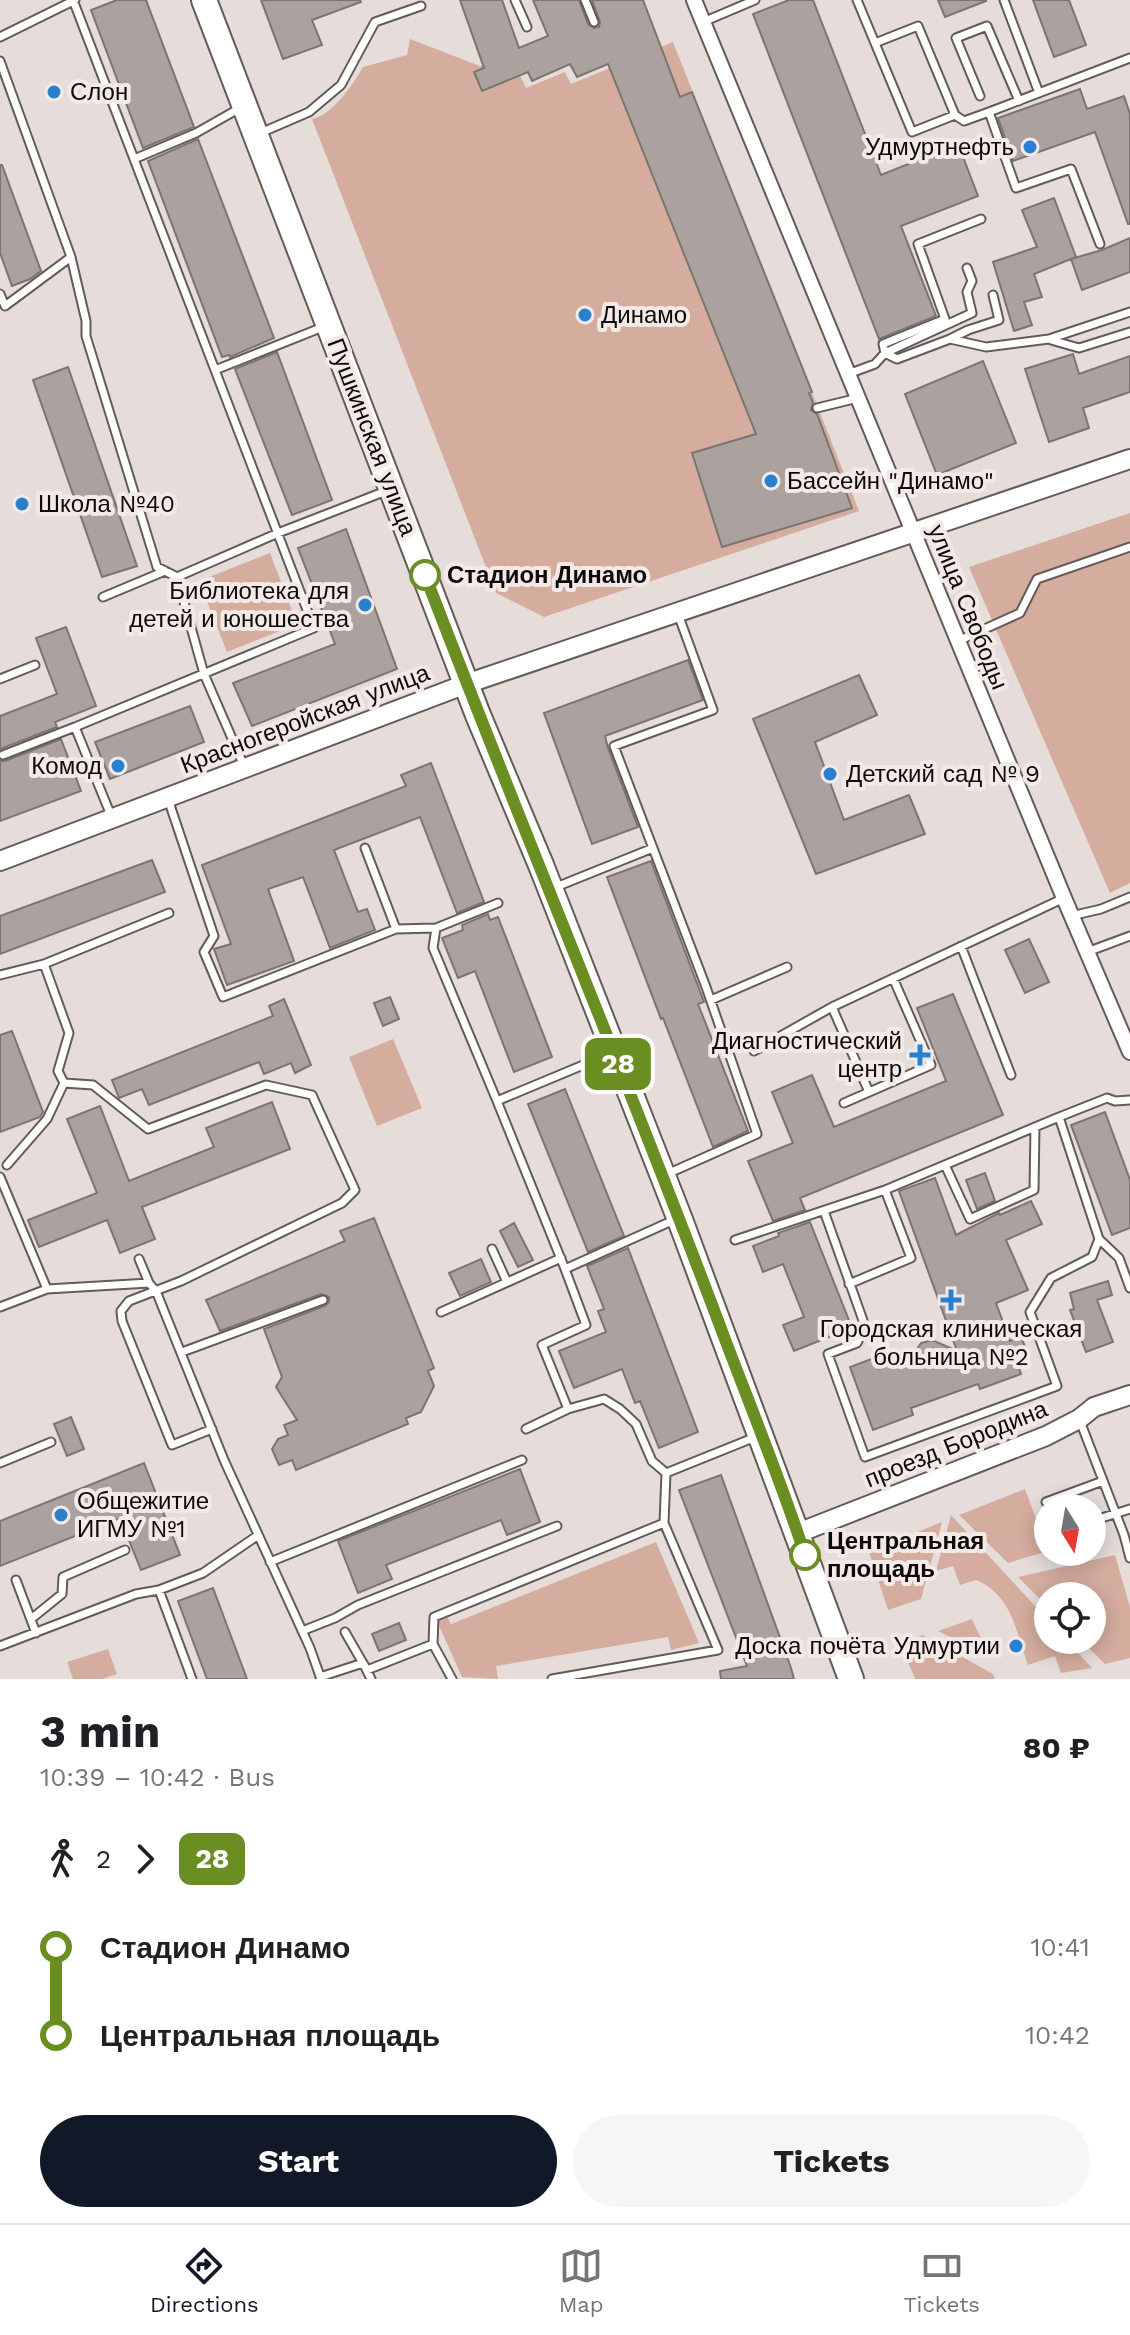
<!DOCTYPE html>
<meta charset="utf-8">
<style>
:root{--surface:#fff;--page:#f6f6f6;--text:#202124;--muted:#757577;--line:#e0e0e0;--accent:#111827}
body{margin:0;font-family:"Work Sans",sans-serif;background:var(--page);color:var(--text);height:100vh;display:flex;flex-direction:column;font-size:30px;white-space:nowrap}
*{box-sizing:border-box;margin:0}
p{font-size:26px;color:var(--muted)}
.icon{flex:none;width:44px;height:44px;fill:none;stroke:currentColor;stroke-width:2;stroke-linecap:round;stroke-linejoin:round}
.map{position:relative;height:1679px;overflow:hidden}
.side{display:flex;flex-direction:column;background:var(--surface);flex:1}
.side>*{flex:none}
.badge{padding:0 16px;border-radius:12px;font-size:28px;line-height:52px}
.needle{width:52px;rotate:169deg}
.controls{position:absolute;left:1034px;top:1494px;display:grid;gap:16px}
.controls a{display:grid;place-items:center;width:72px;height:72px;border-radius:50%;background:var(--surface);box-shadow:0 4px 20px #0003;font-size:40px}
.map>.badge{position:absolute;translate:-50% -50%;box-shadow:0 0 0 4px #fff}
.legs{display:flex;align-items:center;gap:12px;height:88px;padding:0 40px;font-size:26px}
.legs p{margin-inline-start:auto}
.head{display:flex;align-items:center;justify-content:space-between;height:136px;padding:0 40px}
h1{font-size:44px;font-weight:700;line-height:60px}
.cta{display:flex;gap:16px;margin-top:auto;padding:16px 40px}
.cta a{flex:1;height:92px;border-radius:48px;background:var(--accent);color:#fff;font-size:32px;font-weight:700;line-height:92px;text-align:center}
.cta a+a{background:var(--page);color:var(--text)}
ul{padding:0 40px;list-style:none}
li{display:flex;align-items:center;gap:28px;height:88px;font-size:30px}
li i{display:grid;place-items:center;width:12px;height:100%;margin:0 10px;background:currentColor}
li i::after{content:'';width:20px;height:20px;margin:-10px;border:6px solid;border-radius:50%;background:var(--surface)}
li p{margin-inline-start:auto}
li:first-child i{background:linear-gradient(#0000 50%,currentColor 0)}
li:last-child i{background:linear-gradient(currentColor 50%,#0000 0)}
.dock{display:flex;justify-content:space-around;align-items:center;height:112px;border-top:2px solid var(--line);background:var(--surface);font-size:22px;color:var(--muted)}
.dock a{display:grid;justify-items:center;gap:4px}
.dock .active{color:var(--accent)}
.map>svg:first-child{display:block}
.green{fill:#d4ad9f}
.building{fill:#aba29f;stroke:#7c7471;stroke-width:2}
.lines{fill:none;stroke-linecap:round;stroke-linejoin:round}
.service-casing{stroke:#635b58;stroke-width:11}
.minor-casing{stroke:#635b58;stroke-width:18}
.tertiary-casing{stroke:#635b58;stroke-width:22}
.primary-casing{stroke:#635b58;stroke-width:28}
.service{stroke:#fff;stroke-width:7}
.minor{stroke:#fff;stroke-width:14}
.tertiary{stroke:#fff;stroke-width:18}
.primary{stroke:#fff;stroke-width:24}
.line-1-casing{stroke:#fff;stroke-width:18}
.line-1{stroke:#6b8e23;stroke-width:12}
.poi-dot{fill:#2980ce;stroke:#f3eae7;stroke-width:3}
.stop-1-dot{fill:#fff;stroke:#6b8e23;stroke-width:4}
.labels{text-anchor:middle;stroke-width:8;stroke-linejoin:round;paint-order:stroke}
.poi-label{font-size:24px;fill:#0d0a09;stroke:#f3eae7;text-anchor:start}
.street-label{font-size:24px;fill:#0d0a09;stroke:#f3eae7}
.stop-label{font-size:24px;font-weight:bold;fill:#0d0a09;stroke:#f3eae7;text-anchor:start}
</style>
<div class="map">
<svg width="1130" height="1679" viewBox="0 0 1130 1679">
<rect width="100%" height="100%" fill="#e6ddda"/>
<path class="green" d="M 410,39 L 480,66 L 510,55 L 526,88 L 565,72 L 571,84 L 673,42 L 859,511 L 544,617 L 496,593 L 312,119 C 332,116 353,84 363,67 L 407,55 Z
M 1130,513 L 1130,883 L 1110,893 L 969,567 Z
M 270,553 L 297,624 L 227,652 L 199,581 Z
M 393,1039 L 422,1108 L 377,1126 L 349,1057 Z
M 1025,1489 L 1048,1551 L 1008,1563 L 959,1515 Z
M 951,1515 L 1048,1620 L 1048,1640 L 1066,1640 L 1092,1668 L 1061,1673 L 1055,1656 L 1028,1665 C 1016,1631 1012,1595 976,1580 L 960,1585 L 953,1566 L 936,1571 Z
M 942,1522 L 921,1599 L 888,1610 L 869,1552 Z
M 656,1542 L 699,1643 L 671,1650 L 668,1637 L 496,1666 L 498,1679 L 462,1677 L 437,1621 L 446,1615 L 451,1624 Z
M 1115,1555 L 1130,1607 L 1130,1658 L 1105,1664 L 1081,1640 L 1092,1640 L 1092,1596 L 1048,1596 L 1048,1607 L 1018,1577 Z
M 972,1619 L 990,1658 L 938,1631 Z
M 923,1635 L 993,1674 L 995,1679 L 915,1679 L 901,1644 Z
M 108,1649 L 117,1674 L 102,1679 L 73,1679 L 67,1662 Z"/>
<path class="building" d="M 117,0 L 146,0 L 194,127 L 143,148 L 91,10 Z
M 261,0 L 360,0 L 361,2 L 312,20 L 322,45 L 283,59 Z
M 460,0 L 502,0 L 519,48 L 548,36 L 533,0 L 579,0 L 588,24 L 594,28 L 599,27 L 600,22 L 592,0 L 643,0 L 680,97 L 692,92 L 812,392 L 809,393 L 813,403 L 811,410 L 817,414 L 852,508 L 722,547 L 692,453 L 756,434 L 608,64 L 577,77 L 570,64 L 532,81 L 528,72 L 482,91 L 474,72 L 484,68 Z
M 789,0 L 813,0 L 881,175 L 958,144 L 978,196 L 901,226 L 936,316 L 879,339 L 753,14 Z
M 938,0 L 986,0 L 986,1 L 945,17 Z
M 1033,0 L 1069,0 L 1086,45 L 1054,57 Z
M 1080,89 L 1087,109 L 1124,96 L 1130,114 L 1130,224 L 1128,224 L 1095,132 L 1013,161 L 998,118 Z
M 198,139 L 274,338 L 230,357 L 229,355 L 222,357 L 148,161 Z
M 0,165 L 2,165 L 41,271 L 30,279 L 12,286 L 0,253 Z
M 1054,198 L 1076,257 L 1034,274 L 1042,297 L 1024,302 L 1032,325 L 1014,331 L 993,262 L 1037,247 L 1022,210 Z
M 1130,238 L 1130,272 L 1082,290 L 1071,259 L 1102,250 Z
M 277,352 L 332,500 L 292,515 L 235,369 Z
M 1073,354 L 1079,374 L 1130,356 L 1130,392 L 1083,408 L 1089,428 L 1049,442 L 1025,369 Z
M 983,361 L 1016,443 L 937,475 L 905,394 Z
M 68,367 L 137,566 L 102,577 L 33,380 Z
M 346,529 L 397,669 L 252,726 L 233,683 L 335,644 L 298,548 Z
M 66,627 L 96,706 L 55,722 L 57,727 L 0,749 L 0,716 L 57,694 L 36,638 Z
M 688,660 L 703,700 L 605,736 L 608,748 L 638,827 L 592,844 L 544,713 Z
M 859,675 L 877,715 L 815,742 L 844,820 L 909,795 L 925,834 L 816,874 L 753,719 Z
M 190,706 L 204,742 L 110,779 L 95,742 Z
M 61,739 L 81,791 L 0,821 L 0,761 L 5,761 Z
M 431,763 L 484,902 L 457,913 L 420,817 L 334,850 L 358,912 L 367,909 L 375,930 L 330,948 L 303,877 L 268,889 L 294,961 L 227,985 L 214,949 L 231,944 L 202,865 L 406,786 L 401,775 Z
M 152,860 L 165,892 L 0,954 L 0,916 Z
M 651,861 L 704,1002 L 698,1004 L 748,1131 L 713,1147 L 663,1018 L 661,1019 L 607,877 Z
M 488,914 L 490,920 L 498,917 L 552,1057 L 514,1072 L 475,971 L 458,978 L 442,938 L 463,930 L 462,925 Z
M 1029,939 L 1049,982 L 1025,993 L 1005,950 Z
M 953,994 L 1003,1115 L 800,1198 L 805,1210 L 773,1221 L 748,1161 L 793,1143 L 772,1092 L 812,1075 L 834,1127 L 946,1081 L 917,1008 Z
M 390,997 L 399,1019 L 383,1026 L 374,1003 Z
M 284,999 L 311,1065 L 295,1073 L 291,1063 L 264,1074 L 259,1062 L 149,1105 L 142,1089 L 119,1098 L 112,1080 L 273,1016 L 269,1006 Z
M 12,1031 L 43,1112 L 40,1117 L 0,1132 L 0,1035 Z
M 565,1089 L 624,1236 L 588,1252 L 528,1104 Z
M 272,1102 L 290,1149 L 142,1207 L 155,1239 L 120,1253 L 107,1220 L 39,1247 L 28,1220 L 97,1193 L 67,1119 L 100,1106 L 129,1181 L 214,1147 L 206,1128 Z
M 1105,1112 L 1130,1180 L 1130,1228 L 1112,1235 L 1071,1125 Z
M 985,1173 L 995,1201 L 977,1209 L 966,1180 Z
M 935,1178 L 956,1235 L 999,1213 L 1000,1215 L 1031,1201 L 1042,1224 L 1006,1240 L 1028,1290 L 996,1303 L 1010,1341 L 1021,1337 L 1027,1351 L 1014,1355 L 1021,1374 L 980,1389 L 978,1384 L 911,1408 L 913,1415 L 873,1430 L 850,1367 L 874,1358 L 879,1369 L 917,1355 L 917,1349 L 921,1343 L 932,1340 L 957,1351 L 899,1191 Z
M 374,1218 L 434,1368 L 428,1371 L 434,1386 L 421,1412 L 406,1418 L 408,1424 L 296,1470 L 292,1460 L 279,1465 L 272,1449 L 278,1439 L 288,1435 L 284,1425 L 297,1420 L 276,1387 L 282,1377 L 264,1329 L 325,1306 L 329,1302 L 329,1297 L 321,1294 L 220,1331 L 206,1300 L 345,1241 L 340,1231 Z
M 810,1222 L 852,1328 L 794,1351 L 783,1325 L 804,1317 L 783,1264 L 763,1272 L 753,1246 L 779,1236 L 778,1233 Z
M 514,1223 L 533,1260 L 518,1267 L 500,1231 Z
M 628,1248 L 698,1432 L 659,1448 L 640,1401 L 635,1403 L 622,1369 L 574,1388 L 559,1351 L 606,1332 L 598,1311 L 604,1309 L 587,1266 Z
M 481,1259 L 491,1282 L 460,1296 L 449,1273 Z
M 1108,1281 L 1112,1295 L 1097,1300 L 1113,1342 L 1086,1352 L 1070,1310 L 1074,1309 L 1070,1293 Z
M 71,1417 L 84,1449 L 67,1456 L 54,1424 Z
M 144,1463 L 180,1555 L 141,1570 L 120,1518 L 0,1566 L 0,1521 Z
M 520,1469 L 540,1522 L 507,1535 L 501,1520 L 386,1565 L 392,1579 L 358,1593 L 338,1541 Z
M 721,1475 L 791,1668 L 794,1679 L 721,1679 L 720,1671 L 747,1666 L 679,1490 Z
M 213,1588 L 247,1679 L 207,1679 L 178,1601 Z
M 399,1623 L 406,1640 L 379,1651 L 372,1634 Z"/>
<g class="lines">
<g class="service-casing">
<path id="service" d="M 73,0 L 314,628 L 75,727 L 112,818
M 515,0 L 527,27
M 585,0 L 594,22
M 857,0 L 912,132 L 955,115 L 918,26 L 875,43
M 1004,0 L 1039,93
M 703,22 L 755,0
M 0,37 L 75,0
M 0,61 L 71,257 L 86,321 L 86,336 L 157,567 L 177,577 L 204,674 L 244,766
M 980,96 L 956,38 L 987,26 L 1019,101
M 955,115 L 964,121 L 989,112
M 258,134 L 309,112 L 341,85 L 375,22 L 421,6
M 134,159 L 196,133 L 240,108
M 1100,244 L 1071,169 L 1016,188 L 989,112 L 1130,58
M 0,294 L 5,306 L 71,257
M 950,339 L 968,330 L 999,320 L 993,295
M 1051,340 L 1079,348 L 1130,332
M 885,353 L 897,359 L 950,339 L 986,347 L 1049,339 L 1130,312
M 885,353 L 883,344 L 945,319 L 918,244 L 981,219
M 215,370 L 323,327
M 848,374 L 875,364 L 885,353 L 972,313 L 967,292 L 972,281 L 967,268
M 817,408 L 858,398
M 177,577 L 278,533 L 386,491
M 103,597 L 165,571
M 958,641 L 1020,613 L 1037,579 L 1130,547
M 0,679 L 35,665
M 3,755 L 75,727
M 168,799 L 214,936 L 204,952 L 223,997 L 396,929 L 365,848
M 556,887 L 653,848
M 498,903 L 436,928 L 433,948 L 497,1101 L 612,1053
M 1071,916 L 1101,909 L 1130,897
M 396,929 L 436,928
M 961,946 L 1011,1075
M 1087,952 L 1130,936
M 44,964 L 169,913
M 0,975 L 44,964 L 69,1033 L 58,1071 L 64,1083 L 93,1085 L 148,1129 L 266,1085 L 312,1095 L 355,1190 L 342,1203 L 181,1281 L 129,1301 L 121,1311 L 122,1321 L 172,1445 L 212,1429
M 711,1000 L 787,967
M 832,1007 L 869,1092
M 754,1051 L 832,1007 L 1064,898
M 497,1101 L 565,1269 L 674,1220
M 844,1103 L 931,1065 L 893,978
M 7,1165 L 47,1119 L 64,1083
M 945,1165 L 970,1219 L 1034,1190 L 1035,1127
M 667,1174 L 757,1134 L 706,987 L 614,746 L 713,710 L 678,614
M 0,1177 L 47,1289
M 824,1211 L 865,1326 L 857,1343 L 828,1354 L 865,1457 L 1057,1386 L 1030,1312 L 1051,1278 L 1092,1257 L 1099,1239 L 1059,1117 L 1107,1098 L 1115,1101 L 1130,1100
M 1099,1239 L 1119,1258 L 1130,1288
M 735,1240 L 885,1190
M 492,1249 L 507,1282
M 139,1259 L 149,1283 L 156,1291 L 224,1460 L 310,1648 L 321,1679
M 565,1269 L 586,1325 L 542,1345 L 568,1409 L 604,1399 L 620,1409 L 636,1424 L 652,1461 L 666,1473 L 758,1436
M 849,1284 L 911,1258 L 885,1190 L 1059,1117
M 0,1307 L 47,1289 L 149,1283
M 441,1312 L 561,1258
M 182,1352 L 323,1300
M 1080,1421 L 1124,1535 L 1130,1558
M 526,1429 L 568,1409
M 0,1463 L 51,1442
M 1046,1502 L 1103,1481
M 1092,1521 L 1130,1509
M 664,1523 L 666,1473
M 270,1562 L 522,1460
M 16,1580 L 36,1633
M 159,1590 L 192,1679
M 31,1619 L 62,1594 L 63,1577 L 125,1550
M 302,1631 L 335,1618 L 358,1605 L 557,1526
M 345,1632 L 364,1665
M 0,1646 L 136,1594 L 159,1590 L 203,1573 L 257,1536
M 320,1677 L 363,1663
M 371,1679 L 363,1663 L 367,1670 L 433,1644
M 452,1679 L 433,1644 L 434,1617 L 664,1523 L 718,1650 L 552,1679"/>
</g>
<g class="minor-casing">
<path id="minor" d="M 694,0 L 1064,898 L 1130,1052"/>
</g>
<g class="tertiary-casing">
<path id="tertiary" d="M 0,861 L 466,684 L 1130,459
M 798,1533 L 1046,1436 L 1079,1419 L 1094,1407 L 1130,1395"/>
</g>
<g class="primary-casing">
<path id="primary" d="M 204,0 L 478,715 L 541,865 L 679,1217 L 851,1679"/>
</g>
<use href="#service" class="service"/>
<use href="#minor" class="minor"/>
<use href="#tertiary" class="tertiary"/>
<use href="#primary" class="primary"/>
</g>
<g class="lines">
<g class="line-1-casing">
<path id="line-1" d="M 425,575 C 522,829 628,1080 723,1334 C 751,1408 781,1481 805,1555"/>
</g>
<use href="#line-1" class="line-1"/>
</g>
<g class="poi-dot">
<circle cx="54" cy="92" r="8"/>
<circle cx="1030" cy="147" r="8"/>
<circle cx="585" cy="315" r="8"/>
<circle cx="771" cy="481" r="8"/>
<circle cx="22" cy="504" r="8"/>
<circle cx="365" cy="605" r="8"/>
<circle cx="118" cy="766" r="8"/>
<circle cx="830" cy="774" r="8"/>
<path d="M916 1043h8v8h8v8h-8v8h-8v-8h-8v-8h8z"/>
<path d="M947 1288h8v8h8v8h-8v8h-8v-8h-8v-8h8z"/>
<circle cx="61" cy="1515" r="8"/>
<circle cx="1016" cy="1646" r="8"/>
</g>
<g class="stop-1-dot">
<circle cx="425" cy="575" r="14"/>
<circle cx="805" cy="1555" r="14"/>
</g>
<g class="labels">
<g class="poi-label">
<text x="70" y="100">Слон</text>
<text x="1014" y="155" text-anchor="end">Удмуртнефть</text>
<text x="601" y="323">Динамо</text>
<text x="787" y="489">Бассейн "Динамо"</text>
<text x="38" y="512">Школа №40</text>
<text x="349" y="599" text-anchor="end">Библиотека для<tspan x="349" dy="28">детей и юношества</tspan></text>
<text x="102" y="774" text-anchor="end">Комод</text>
<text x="846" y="782">Детский сад № 9</text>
<text x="902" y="1049" text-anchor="end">Диагностический<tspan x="902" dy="28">центр</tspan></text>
<text x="951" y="1337" text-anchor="middle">Городская клиническая<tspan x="951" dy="28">больница №2</tspan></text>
<text x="77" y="1509">Общежитие<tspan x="77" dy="28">ИГМУ №1</tspan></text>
<text x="1000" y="1654" text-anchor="end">Доска почёта Удмуртии</text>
</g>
<g class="street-label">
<text transform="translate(372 437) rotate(69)" y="8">Пушкинская улица</text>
<text transform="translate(968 607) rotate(68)" y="8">улица Свободы</text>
<text transform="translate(305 719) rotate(-21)" y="8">Красногеройская улица</text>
<text transform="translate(956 1444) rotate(-22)" y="8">проезд Бородина</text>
</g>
<g class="stop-label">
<text x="447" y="583">Стадион Динамо</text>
<text x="827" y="1549">Центральная<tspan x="827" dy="28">площадь</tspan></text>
</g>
</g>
</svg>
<div class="controls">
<a><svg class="needle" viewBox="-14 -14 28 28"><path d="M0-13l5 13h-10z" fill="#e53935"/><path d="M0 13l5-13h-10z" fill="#757577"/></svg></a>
<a><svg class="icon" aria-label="locate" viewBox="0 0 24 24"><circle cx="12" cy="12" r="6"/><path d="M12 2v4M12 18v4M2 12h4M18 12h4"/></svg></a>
</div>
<b class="badge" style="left:618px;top:1064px;background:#6b8e23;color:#fff">28</b>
</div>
<section class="side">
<div class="head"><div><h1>3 min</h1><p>10:39 – 10:42 · Bus</p></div><b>80 ₽</b></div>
<div class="legs"><svg class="icon" aria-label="walk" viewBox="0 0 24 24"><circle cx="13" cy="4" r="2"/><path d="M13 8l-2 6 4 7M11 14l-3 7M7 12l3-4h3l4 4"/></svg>2<svg class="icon" aria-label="forward" viewBox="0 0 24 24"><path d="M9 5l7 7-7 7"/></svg><b class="badge" style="background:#6b8e23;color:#fff">28</b></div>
<ul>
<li><i style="color:#6b8e23"></i><b>Стадион Динамо</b><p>10:41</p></li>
<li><i style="color:#6b8e23"></i><b>Центральная площадь</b><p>10:42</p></li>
</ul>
<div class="cta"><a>Start</a><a>Tickets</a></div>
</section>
<nav class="dock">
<a class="active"><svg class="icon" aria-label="directions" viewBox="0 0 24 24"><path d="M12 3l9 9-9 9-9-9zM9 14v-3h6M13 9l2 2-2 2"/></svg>Directions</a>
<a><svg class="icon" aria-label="map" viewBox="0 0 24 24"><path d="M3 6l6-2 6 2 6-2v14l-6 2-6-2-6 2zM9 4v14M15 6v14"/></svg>Map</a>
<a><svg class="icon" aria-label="tickets" viewBox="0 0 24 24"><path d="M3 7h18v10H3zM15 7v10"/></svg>Tickets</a>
</nav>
